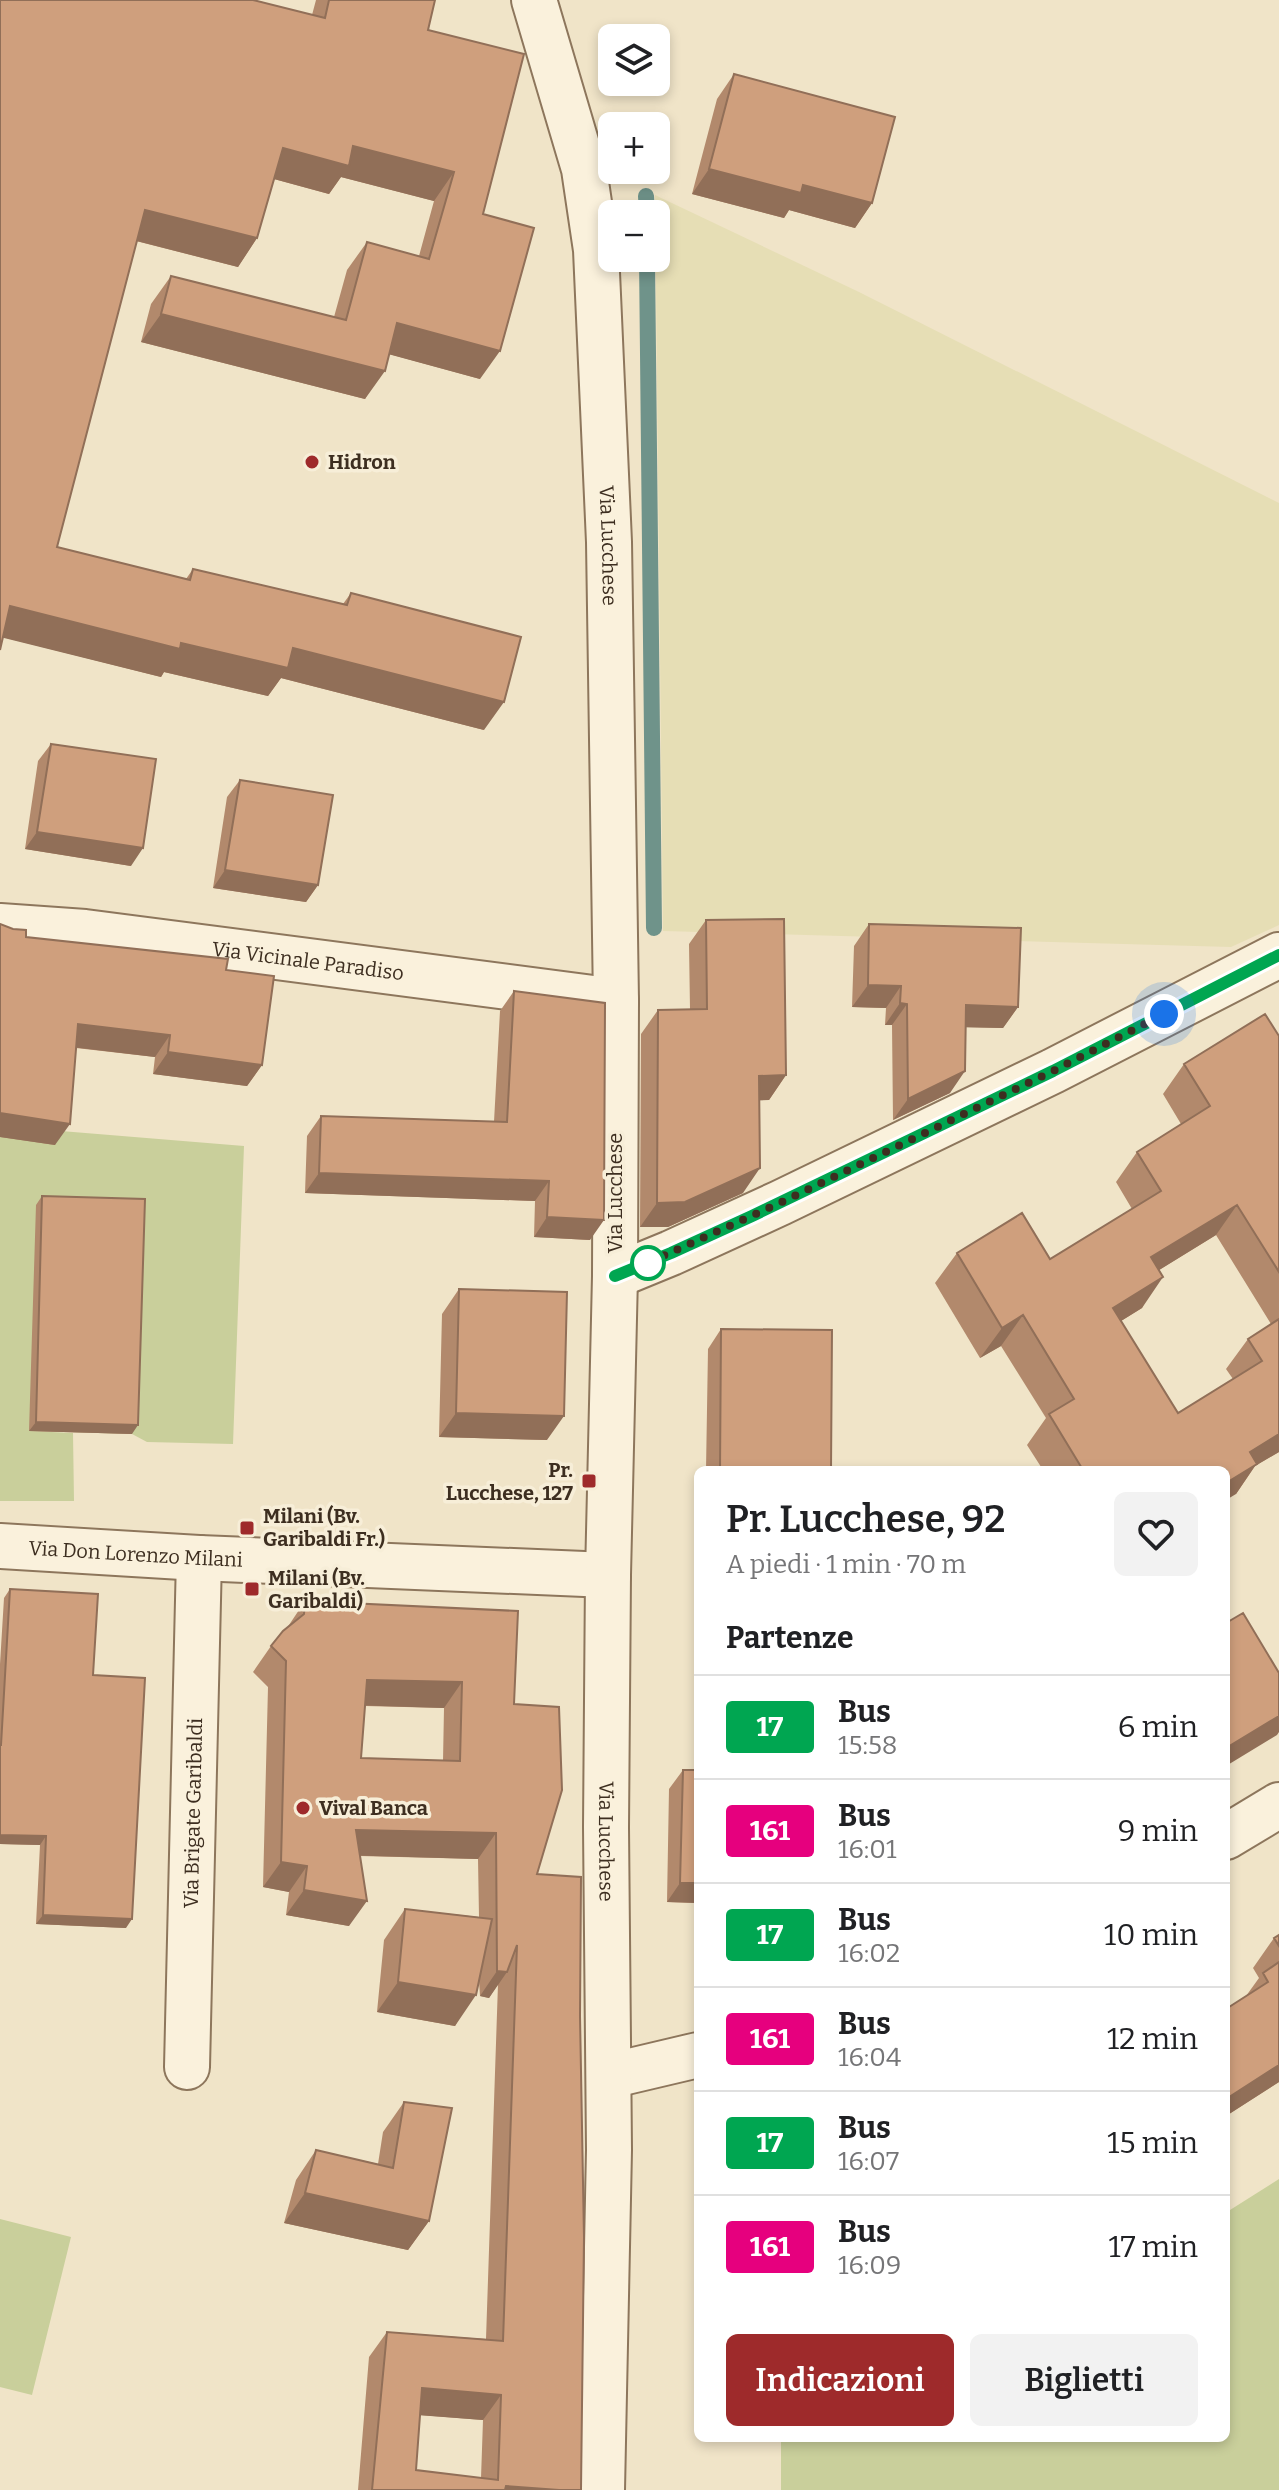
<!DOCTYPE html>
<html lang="it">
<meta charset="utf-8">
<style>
:root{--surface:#fff;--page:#f2f2f2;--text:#202124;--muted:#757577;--line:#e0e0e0;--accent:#9e2a2b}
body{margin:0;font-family:Bitter,serif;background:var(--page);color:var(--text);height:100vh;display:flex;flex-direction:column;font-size:30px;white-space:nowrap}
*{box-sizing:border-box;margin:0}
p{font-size:26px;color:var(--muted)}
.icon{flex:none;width:44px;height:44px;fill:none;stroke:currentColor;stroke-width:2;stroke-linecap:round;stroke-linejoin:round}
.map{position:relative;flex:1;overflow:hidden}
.drawer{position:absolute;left:694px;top:1466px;width:536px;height:976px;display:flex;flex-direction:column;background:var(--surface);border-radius:12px;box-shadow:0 4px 12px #0003}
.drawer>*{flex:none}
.badge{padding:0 16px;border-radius:6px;font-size:28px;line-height:52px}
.controls{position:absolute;left:598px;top:24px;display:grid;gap:16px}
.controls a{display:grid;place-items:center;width:72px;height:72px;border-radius:12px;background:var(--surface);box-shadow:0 4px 12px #0003;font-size:40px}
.you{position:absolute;width:40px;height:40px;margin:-20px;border:6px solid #fff;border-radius:50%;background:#1a73e8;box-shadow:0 0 0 12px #1a73e833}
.map>.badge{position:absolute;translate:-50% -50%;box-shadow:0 0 0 4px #fff}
h2{padding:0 32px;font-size:30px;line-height:72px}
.round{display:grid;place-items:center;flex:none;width:84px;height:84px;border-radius:12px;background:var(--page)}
.summary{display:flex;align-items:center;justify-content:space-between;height:136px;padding:0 32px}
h1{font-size:38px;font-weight:600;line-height:60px}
.button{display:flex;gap:16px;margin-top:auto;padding:16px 32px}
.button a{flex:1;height:92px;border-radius:12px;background:var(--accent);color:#fff;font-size:32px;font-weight:600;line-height:92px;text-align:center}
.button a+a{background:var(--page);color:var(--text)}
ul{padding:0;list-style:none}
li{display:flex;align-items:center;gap:24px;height:104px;padding:0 32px;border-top:2px solid var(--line)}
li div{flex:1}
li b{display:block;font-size:30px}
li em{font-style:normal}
li .badge{min-width:88px;font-weight:700;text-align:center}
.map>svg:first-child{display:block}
.farmland{fill:#e6deb5}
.green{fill:#c9cf9b}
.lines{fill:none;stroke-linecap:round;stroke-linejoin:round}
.stream{stroke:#6f938a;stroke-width:16}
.minor-casing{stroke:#8d765c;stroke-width:48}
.tertiary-casing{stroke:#8d765c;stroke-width:48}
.minor{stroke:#faf1dc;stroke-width:44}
.tertiary{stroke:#faf1dc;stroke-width:44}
.wall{fill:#b2896c;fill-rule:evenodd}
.shaded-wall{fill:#916f58}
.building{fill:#cf9f7d;stroke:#916f58;stroke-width:2;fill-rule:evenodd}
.line-casing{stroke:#fff;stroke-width:18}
.line{stroke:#00a651;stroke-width:12}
.walk{stroke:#3d2e20;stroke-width:8;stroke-dasharray:0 14.4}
.poi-dot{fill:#9e2a2b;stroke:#f7eed8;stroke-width:3}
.stop-dot{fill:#fff;stroke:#00a651;stroke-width:4}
.labels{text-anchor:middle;stroke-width:7;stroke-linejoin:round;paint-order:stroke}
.poi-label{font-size:20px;font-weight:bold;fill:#3d2e20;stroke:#f7eed8;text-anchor:start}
.street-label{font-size:20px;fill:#3d2e20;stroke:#f7eed8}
</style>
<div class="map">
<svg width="1279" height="2490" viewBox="0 0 1279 2490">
<rect width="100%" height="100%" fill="#f0e4c8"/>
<path class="farmland" d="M 655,195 L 859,292 L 1279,503 L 1279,925 L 1231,947 L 663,931 Z"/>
<path class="green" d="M 0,1126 L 244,1146 L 233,1444 L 147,1442 L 132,1434 L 30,1431 L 73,1433 L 74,1501 L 0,1501 Z
M 1279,2179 L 1279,2490 L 781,2490 L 781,2438 L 1226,2438 L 1226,2208 L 1230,2210 Z
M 0,2219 L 71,2237 L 32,2395 L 0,2387 Z"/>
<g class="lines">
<path class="stream" d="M 646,196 L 647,214
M 647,258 L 654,928"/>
<g class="minor-casing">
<g id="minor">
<path id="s1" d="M 0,926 L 85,932 L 616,1001"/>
<path d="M 615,1276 L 671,1253 L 780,1203 L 1053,1071 L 1279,955"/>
<path id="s2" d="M 0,1546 L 199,1558 L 608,1575"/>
<path d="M 1226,1837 L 1279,1805"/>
<path id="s3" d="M 187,2067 L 199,1558"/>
<path d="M 609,2076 L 698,2055"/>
</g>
</g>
<g class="tertiary-casing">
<g id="tertiary">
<path id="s4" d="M 534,0 L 584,169 L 596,250 L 609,542 L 616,1001 L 615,1276 L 608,1575 L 606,1827 L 609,2150 L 602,2490"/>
</g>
</g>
<use href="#minor" class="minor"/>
<use href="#tertiary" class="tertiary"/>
</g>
<path class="wall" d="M 0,0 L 312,15 L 316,0 L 435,0 L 428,30 L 483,214 L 480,379 L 389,354 L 365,399 L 141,342 L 151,304 L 171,276 L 334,317 L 347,270 L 367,242 L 419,256 L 434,201 L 341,177 L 329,194 L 274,179 L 257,238 L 238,267 L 136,241 L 57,547 L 186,579 L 193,569 L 343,604 L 351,593 L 484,730 L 281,678 L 268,696 L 164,672 L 161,677 L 3,637 Z
M 734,74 L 872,203 L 855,228 L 789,210 L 784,218 L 692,194 L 717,99 Z
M 51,744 L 131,866 L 25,849 L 38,761 Z
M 240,780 L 318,885 L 306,902 L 213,888 L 227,797 Z
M 706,920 L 786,1075 L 769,1100 L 759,1100 L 743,1193 L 668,1227 L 640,1227 L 641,1034 L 658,1010 L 690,1009 L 689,944 Z
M 0,924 L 26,937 L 226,970 L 262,1065 L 247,1086 L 153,1074 L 155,1057 L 76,1048 L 55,1145 L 0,1137 Z
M 869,924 L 1018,1007 L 1003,1028 L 966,1027 L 950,1093 L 893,1120 L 892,1025 L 885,1025 L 886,1008 L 852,1007 L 854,946 Z
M 514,991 L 590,1240 L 534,1237 L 535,1201 L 305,1193 L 307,1136 L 321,1116 L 494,1122 L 500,1011 Z
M 1279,1036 L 1279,1452 L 1255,1466 L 1236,1494 L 1226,1470 L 1043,1470 L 1027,1445 L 1046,1418 L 1001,1346 L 980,1358 L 935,1283 L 957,1253 L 1050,1259 L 1132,1209 L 1116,1182 L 1137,1152 L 1181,1124 L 1163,1094 L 1184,1064 ZM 1216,1235 L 1271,1324 L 1248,1339 L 1226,1369 L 1233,1379 L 1178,1413 L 1121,1321 L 1142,1308 L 1159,1270 Z
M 42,1196 L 132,1434 L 29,1431 L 36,1205 Z
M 459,1289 L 547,1440 L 439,1437 L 442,1314 Z
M 721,1329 L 831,1470 L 706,1470 L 708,1349 Z
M 10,1589 L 93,1675 L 126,1928 L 36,1924 L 40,1845 L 0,1844 L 0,1664 L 4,1598 Z
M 305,1601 L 514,1704 L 537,1874 L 580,2016 L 581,2490 L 358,2490 L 369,2357 L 387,2332 L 486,2339 L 498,1984 L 489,1998 L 480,1996 L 479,1981 L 455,2026 L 377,2012 L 384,1940 L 405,1909 L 479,1917 L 478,1859 L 360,1856 L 349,1926 L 286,1915 L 289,1892 L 263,1887 L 268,1687 L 253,1672 L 271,1646 L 287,1628 ZM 365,1706 L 444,1708 L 443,1761 L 361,1758 ZM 420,2415 L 483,2420 L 481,2478 L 416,2470 Z
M 683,1770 L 698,1770 L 698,1903 L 667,1902 L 669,1789 Z
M 1279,1935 L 1279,2082 L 1226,2116 L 1226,2009 L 1246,1996 L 1259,1978 L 1253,1968 L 1274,1938 Z
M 404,2102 L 429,2221 L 408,2250 L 284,2223 L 296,2180 L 316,2150 L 378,2164 L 383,2132 Z"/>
<path class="shaded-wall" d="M 353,146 L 454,172 L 434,201 L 341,177 L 329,194 L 263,176 L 283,148 Z
M 709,169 L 803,185 L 872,203 L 855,228 L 789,210 L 784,218 L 692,194 Z
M 145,210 L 257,238 L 238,267 L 125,238 Z
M 161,314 L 385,371 L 365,399 L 141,342 Z
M 397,323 L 500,351 L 480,379 L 377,351 Z
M 10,606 L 181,643 L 293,648 L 504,702 L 484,730 L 281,678 L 268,696 L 164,672 L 161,677 L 0,637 Z
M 37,832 L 143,848 L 131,866 L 25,849 Z
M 225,870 L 318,885 L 306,902 L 213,888 Z
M 868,985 L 901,986 L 886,1008 L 852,1007 Z
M 900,1003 L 907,1004 L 892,1025 L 885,1025 Z
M 966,1005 L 1018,1007 L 1003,1028 L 951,1027 Z
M 78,1024 L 170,1035 L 155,1057 L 63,1046 Z
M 168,1052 L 262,1065 L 247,1086 L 153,1074 Z
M 965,1071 L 950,1093 L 893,1120 L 908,1099 Z
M 786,1075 L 769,1100 L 742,1101 L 759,1076 Z
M 0,1113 L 70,1124 L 55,1145 L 0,1137 Z
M 760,1168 L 743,1193 L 668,1227 L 640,1227 L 657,1203 Z
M 319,1173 L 549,1181 L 535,1201 L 305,1193 Z
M 1237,1205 L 1216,1235 L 1130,1288 L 1151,1257 Z
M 547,1217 L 604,1220 L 590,1240 L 534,1237 Z
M 1163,1277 L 1142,1308 L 1092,1339 L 1113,1308 Z
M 1023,1315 L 1001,1346 L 980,1358 L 1002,1328 Z
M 456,1413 L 564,1416 L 547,1440 L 439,1437 Z
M 36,1422 L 138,1425 L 132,1434 L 29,1431 Z
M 1279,1434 L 1279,1452 L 1255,1466 L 1236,1494 L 1226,1500 L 1226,1483 L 1250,1452 Z
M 367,1680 L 462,1682 L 444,1708 L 349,1705 Z
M 1279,1716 L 1279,1732 L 1277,1735 L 1226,1766 L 1226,1748 Z
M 356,1830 L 496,1833 L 478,1859 L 338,1855 Z
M 0,1835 L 46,1836 L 40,1845 L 0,1844 Z
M 281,1862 L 307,1866 L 289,1892 L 263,1887 Z
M 680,1883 L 698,1883 L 698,1903 L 667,1902 Z
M 304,1890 L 367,1901 L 349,1926 L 286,1915 Z
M 43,1915 L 132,1919 L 126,1928 L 36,1924 Z
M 497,1971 L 507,1972 L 489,1998 L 480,1996 Z
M 398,1982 L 476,1995 L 455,2026 L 377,2012 Z
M 1279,2065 L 1279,2082 L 1226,2116 L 1226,2099 Z
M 305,2193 L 429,2221 L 408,2250 L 284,2223 Z
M 422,2388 L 501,2395 L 483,2420 L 404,2414 Z
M 506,2486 L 559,2490 L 503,2490 Z"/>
<path class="building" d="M 0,0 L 253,0 L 325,18 L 329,0 L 435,0 L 428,30 L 524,54 L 483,214 L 534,228 L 500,351 L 397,323 L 385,371 L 161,314 L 171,276 L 346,320 L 367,242 L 429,259 L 454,172 L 353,146 L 349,166 L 283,148 L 257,238 L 145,210 L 57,547 L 190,580 L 193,569 L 347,605 L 351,593 L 521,637 L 504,702 L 293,648 L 288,668 L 181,643 L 180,649 L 10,606 L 0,650 Z
M 734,74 L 895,117 L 872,203 L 803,185 L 801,193 L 709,169 Z
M 51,744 L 156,759 L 143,848 L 37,832 Z
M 240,780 L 333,795 L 318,885 L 225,870 Z
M 784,919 L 786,1075 L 759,1076 L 760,1168 L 685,1202 L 657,1203 L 658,1010 L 707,1009 L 706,920 Z
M 0,924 L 13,929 L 26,930 L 26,937 L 228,959 L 226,970 L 274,976 L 262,1065 L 168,1052 L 170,1035 L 78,1024 L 70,1124 L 0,1113 Z
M 869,924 L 1021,928 L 1018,1007 L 966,1005 L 965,1071 L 908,1099 L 907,1004 L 900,1003 L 901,986 L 868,985 Z
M 514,991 L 605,1003 L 604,1220 L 547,1217 L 549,1181 L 319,1173 L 321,1116 L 507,1122 Z
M 1265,1014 L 1279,1036 L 1279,1272 L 1237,1205 L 1151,1257 L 1163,1277 L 1113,1308 L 1178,1413 L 1262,1361 L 1248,1339 L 1279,1319 L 1279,1434 L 1250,1452 L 1257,1464 L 1226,1483 L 1226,1470 L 1083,1470 L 1049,1414 L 1074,1399 L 1023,1315 L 1002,1328 L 957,1253 L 1022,1213 L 1050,1259 L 1161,1191 L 1137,1152 L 1210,1106 L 1184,1064 Z
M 42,1196 L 145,1199 L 138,1425 L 36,1422 Z
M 459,1289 L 567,1292 L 564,1416 L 456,1413 Z
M 721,1329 L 832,1330 L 831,1470 L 720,1470 Z
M 10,1589 L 98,1594 L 93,1675 L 145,1678 L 132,1919 L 43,1915 L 46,1836 L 0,1835 L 0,1745 L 1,1745 Z
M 305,1601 L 518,1611 L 514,1704 L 559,1707 L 562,1790 L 537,1874 L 581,1877 L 580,2016 L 584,2237 L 581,2490 L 559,2490 L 506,2486 L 505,2490 L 372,2490 L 387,2332 L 503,2341 L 517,1945 L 507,1972 L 497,1971 L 496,1833 L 356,1830 L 367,1901 L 304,1890 L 307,1866 L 281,1862 L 286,1661 L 271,1646 L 283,1631 L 304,1614 ZM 367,1680 L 462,1682 L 460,1761 L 361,1758 ZM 422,2388 L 501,2395 L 498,2480 L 416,2470 Z
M 1243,1613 L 1279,1673 L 1279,1716 L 1226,1748 L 1226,1623 Z
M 683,1770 L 698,1770 L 698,1883 L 680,1883 Z
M 405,1909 L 492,1919 L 476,1995 L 398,1982 Z
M 1279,1935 L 1279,1946 L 1274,1938 Z
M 1279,1962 L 1279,2065 L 1226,2099 L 1226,2009 L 1268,1982 L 1263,1973 Z
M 404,2102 L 452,2108 L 429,2221 L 305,2193 L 316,2150 L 393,2168 Z"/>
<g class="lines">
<g class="line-casing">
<path id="line" d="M 615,1276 L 671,1253 L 752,1216 L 1053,1071 L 1279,955"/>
</g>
<use href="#line" class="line"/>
<path class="walk" d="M 648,1263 L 643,1265 L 780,1203 L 1053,1071 L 1164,1014"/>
</g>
<g class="poi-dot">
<circle cx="312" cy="462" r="8"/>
<rect x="581" y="1473" width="16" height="16" rx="4"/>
<rect x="239" y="1520" width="16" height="16" rx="4"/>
<rect x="244" y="1581" width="16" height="16" rx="4"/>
<circle cx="303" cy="1808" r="8"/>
</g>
<circle class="stop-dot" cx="648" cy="1263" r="16"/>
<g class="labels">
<g class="poi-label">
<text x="328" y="469">Hidron</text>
<text x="573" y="1477" text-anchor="end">Pr.<tspan x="573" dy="23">Lucchese, 127</tspan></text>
<text x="263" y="1523">Milani (Bv.<tspan x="263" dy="23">Garibaldi Fr.)</tspan></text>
<text x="268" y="1585">Milani (Bv.<tspan x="268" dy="23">Garibaldi)</tspan></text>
<text x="319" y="1815">Vival Banca</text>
</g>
<g class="street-label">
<text dy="7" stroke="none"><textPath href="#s4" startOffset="554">Via Lucchese</textPath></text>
<text dy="7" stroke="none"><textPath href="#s1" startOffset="310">Via Vicinale Paradiso</textPath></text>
<text transform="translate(615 1193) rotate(-90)" y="7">Via Lucchese</text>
<text dy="7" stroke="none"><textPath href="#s2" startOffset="136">Via Don Lorenzo Milani</textPath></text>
<text dy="7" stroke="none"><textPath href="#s3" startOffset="254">Via Brigate Garibaldi</textPath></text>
<text dy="7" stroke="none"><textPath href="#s4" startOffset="1850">Via Lucchese</textPath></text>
</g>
</g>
</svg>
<div class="controls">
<a><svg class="icon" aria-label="layers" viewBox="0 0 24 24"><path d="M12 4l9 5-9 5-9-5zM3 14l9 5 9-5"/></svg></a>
<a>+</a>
<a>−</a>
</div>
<div class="you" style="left:1164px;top:1014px"></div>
<section class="drawer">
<div class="summary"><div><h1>Pr. Lucchese, 92</h1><p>A piedi · 1 min · 70 m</p></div><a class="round"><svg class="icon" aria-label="heart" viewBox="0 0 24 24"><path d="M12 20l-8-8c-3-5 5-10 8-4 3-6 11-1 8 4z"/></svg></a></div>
<h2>Partenze</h2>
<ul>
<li><span class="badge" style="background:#00a651;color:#fff">17</span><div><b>Bus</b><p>15:58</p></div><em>6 min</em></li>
<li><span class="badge" style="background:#e6007e;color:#fff">161</span><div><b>Bus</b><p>16:01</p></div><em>9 min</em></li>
<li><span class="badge" style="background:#00a651;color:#fff">17</span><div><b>Bus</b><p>16:02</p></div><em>10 min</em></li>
<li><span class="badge" style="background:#e6007e;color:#fff">161</span><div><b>Bus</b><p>16:04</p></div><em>12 min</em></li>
<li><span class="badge" style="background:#00a651;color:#fff">17</span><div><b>Bus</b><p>16:07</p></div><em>15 min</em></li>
<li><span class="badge" style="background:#e6007e;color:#fff">161</span><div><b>Bus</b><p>16:09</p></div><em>17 min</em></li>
</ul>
<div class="button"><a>Indicazioni</a><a>Biglietti</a></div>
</section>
</div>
